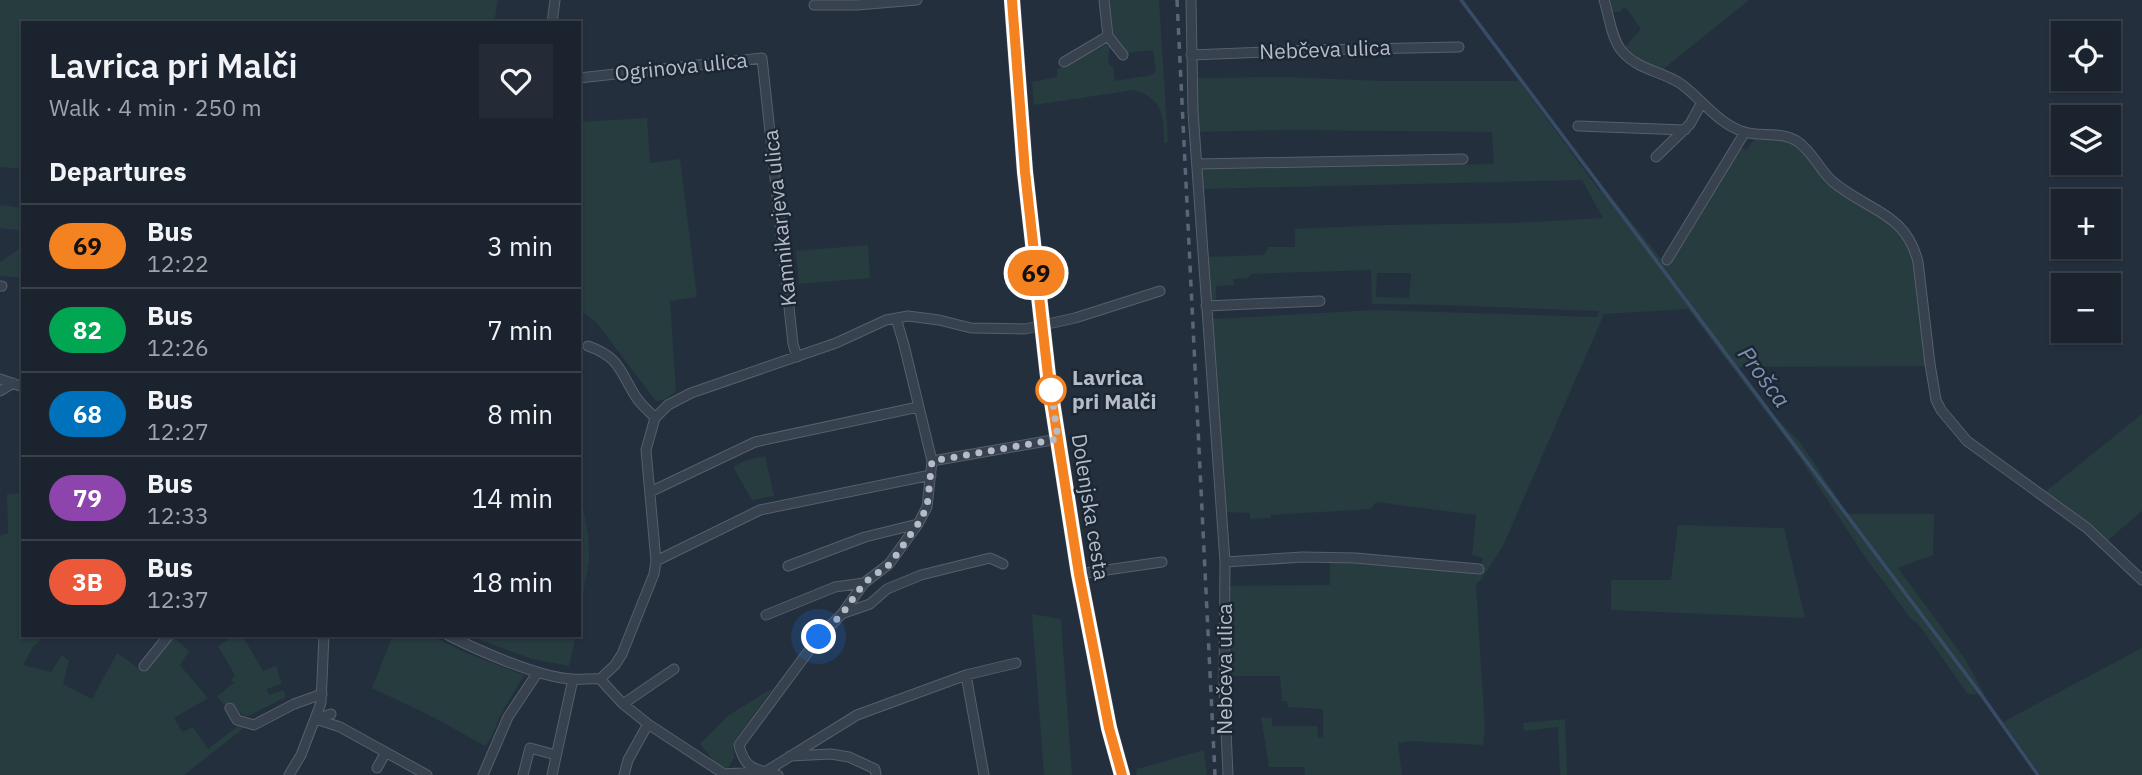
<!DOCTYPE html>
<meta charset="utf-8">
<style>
:root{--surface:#1b232e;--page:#242b36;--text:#f1f3f6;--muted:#a0a4aa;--line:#39404a}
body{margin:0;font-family:"IBM Plex Sans",sans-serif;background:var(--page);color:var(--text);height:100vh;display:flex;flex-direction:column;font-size:26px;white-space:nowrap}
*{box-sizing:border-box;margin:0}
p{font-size:23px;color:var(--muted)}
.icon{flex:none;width:38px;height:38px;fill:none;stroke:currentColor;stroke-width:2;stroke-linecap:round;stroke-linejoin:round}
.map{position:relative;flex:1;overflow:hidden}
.side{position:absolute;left:21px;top:21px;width:560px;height:616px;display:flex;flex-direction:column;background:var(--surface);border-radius:0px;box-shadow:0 2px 5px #0004,0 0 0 2px var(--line)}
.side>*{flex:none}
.badge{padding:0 14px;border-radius:23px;font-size:24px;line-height:46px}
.fabs{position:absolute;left:2051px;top:21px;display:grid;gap:14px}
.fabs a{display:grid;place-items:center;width:70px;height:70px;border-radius:0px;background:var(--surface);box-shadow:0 2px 5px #0004,0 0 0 2px var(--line);font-size:35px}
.you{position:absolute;width:35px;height:35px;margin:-18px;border:5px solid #fff;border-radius:50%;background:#1a73e8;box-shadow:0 0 0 10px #1a73e833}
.map>.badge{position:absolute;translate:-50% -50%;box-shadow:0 0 0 4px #fff}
h2{padding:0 28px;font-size:26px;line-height:63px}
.round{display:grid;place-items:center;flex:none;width:74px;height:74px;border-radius:0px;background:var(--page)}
.overview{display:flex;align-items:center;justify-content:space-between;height:119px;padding:0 28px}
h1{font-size:33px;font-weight:600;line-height:52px}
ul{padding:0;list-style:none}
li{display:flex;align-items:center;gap:21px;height:84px;padding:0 28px;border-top:2px solid var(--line)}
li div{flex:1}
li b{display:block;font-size:26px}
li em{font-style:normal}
li .badge{min-width:77px;font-weight:700;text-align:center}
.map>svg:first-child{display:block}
.green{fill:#263c3f;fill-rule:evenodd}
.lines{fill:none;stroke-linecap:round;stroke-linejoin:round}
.stream{stroke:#394c67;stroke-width:3.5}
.minor-casing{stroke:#565f6c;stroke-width:11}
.primary-casing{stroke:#414a57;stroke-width:17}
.minor{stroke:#38414e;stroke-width:9}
.primary{stroke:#56606e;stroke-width:14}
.rail{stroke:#5a6575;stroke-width:3.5;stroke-dasharray:7 7;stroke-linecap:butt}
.line-casing{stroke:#fff;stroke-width:16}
.line{stroke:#f58220;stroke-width:10}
.walk{stroke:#b4bcc9;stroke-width:7;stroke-dasharray:0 12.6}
.stop-dot{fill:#fff;stroke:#f58220;stroke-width:3.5}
.labels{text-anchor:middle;stroke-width:5;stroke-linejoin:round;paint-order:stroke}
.street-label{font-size:21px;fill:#b4bcc9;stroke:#1d2633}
.stop-label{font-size:21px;font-weight:bold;fill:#b4bcc9;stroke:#1d2633;text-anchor:start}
.water-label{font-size:23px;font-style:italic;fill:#7c92b1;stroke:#1d2633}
</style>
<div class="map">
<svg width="2142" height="775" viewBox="0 0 2142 775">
<rect width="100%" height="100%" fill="#242f3e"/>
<path class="green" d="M 0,0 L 498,0 L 494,23 L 23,23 L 23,169 L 0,167 Z
M 1109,0 L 1159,0 L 1168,142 L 1164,143 C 1164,115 1163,99 1134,90 L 1034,105 L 1032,82 L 1057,77 L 1057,69 L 1106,45 L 1110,46 L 1108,64 L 1113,67 L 1115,81 L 1152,75 L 1156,71 L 1153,50 L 1128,53 L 1113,34 Z
M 1607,0 L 1749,0 L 1661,71 L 1637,60 L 1624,48 L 1641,29 L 1627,9 L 1624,7 L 1620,12 L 1613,12 Z
M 1285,77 L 1383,81 L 1519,81 L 1599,190 L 1603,187 L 1667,266 L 1686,239 L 1739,147 L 1746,150 L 1754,140 L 1750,136 L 1775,136 L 1796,144 L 1819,170 L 1900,229 L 1914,254 L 1928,366 L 1738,367 L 1772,414 L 1800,442 L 1848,514 L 1934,514 L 1933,555 L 1898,568 L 1965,659 L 1985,695 L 1968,694 L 1919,625 L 1911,619 L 1863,554 L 1796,452 L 1688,309 L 1604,314 L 1503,546 L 1481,580 L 1476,584 L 1485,729 L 1483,745 L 1409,741 L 1398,743 L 1402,775 L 1305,775 L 1304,767 L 1269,767 L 1261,717 L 1272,718 L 1272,726 L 1317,726 L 1318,737 L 1323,738 L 1323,709 L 1288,707 L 1287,701 L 1282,701 L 1280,676 L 1227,676 L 1228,586 L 1330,585 L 1330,563 L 1355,552 L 1481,565 L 1483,558 L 1472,555 L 1476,515 L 1376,502 L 1371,509 L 1271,515 L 1271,518 L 1250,519 L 1250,513 L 1226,512 L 1210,324 L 1213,319 L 1375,310 L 1597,317 L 1599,311 L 1441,305 L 1372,304 L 1371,270 L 1251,274 L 1248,278 L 1233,279 L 1234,285 L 1216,286 L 1216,303 L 1209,303 L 1205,257 L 1264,255 L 1268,247 L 1295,247 L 1295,229 L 1386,225 L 1513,223 L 1603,218 L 1582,180 L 1202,189 L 1201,168 L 1286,165 L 1287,167 L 1494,164 L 1492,132 L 1287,130 L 1199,132 L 1195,78 ZM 1411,273 L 1409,298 L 1376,297 L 1377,273 Z
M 647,118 L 650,163 L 680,159 L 697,297 L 670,301 L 676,391 L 665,400 L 656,401 L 596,322 L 586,314 L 579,314 L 579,122 Z
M 0,205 L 23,208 L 23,231 L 0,228 Z
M 868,245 L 870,278 L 799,284 L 796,251 Z
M 23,246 L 23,278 L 0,276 L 0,262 Z
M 2142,414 L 2142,511 L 2106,542 L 2044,493 Z
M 765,456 L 774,496 L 752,500 L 733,467 L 747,460 Z
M 579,462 L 580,489 L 588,534 L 589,561 L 579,619 Z
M 23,493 L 23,635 L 46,635 L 33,647 L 23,665 L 51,672 L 62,655 L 69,661 L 63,684 L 92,699 L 117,653 L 145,673 L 172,636 L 189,651 L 180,665 L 208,698 L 174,718 L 182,732 L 193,727 L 208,749 L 243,722 L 244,728 L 184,775 L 0,775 L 0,536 L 8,533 L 7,494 Z
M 1678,525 L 1784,528 L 1805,618 L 1611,610 L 1611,580 L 1671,580 Z
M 1032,614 L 1061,619 L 1072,775 L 1044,775 Z
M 236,635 L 242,635 L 263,671 L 276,666 L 282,684 L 266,689 L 269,695 L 283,690 L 286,697 L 248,716 L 243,716 L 231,701 L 224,705 L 217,696 L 234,683 L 231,680 L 235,675 L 218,646 Z
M 393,635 L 429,635 L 469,654 L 524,675 L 500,716 L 491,738 L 485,746 L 431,716 L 372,688 Z
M 467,635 L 576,635 L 569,666 L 532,659 Z
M 2142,648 L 2142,775 L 2041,775 L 2003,722 Z
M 773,688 L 733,743 L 734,758 L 724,774 L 700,744 L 729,715 Z
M 1565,719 L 1567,775 L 1560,775 L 1558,727 L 1524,731 L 1523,723 Z
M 1204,750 L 1207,775 L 1136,775 L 1137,769 Z"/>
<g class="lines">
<path class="stream" d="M 1461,0 L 1980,693 L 2038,775"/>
<g class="minor-casing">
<path id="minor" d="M 1104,0 L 1108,36 L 1123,55
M 1191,0 L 1193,112 L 1225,562 L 1224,686 L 1228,775
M 1604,0 C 1609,15 1611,37 1621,50 C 1637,70 1662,71 1681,84 C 1702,99 1718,124 1744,132 C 1761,137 1780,131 1797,141 C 1812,151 1819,169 1832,181 C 1867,211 1906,212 1918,262 L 1930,364 L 1936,400 L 1941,410 L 1967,441 L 2087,528 L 2142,580
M 814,5 L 857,5 L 917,0
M 552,23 L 555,0
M 1191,55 L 1313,50 L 1459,47
M 1064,62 L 1108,36
M 579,78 L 762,58 L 793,344 L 797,357
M 1578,126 L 1685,130
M 1656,157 L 1690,124 L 1701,104
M 1197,164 L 1463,159
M 1667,260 L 1745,132
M 0,286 L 2,286
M 1206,306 L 1320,301
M 588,346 C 620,357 620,372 636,397 C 641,405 649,411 655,418
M 0,379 L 23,387
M 0,391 L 13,383
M 932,461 L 1058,439
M 652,491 L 755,442 L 918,407
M 656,561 L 760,510 L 931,475
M 1225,562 L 1303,557 L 1355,558 L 1479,569
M 788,566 L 865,537 L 918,524
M 1079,574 L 1162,562
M 844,613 L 870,604 L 887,589 L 921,575 L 990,558 L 1003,564
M 766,615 L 835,587 L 864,583
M 448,635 C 477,650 540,678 572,679 C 581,680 590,678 600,679
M 144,666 L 169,635
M 966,675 L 984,775
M 600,679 L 615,665 L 622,654 L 654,574 L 656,561 L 646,450 L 655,418 L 668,405 L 691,393 L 836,343 L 886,320 L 908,316 L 939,320 L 971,328 L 1025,329 L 1075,318 L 1160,291
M 600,679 L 623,704 L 648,724 L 724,774 L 756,772
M 623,704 L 674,669
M 230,708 L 237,720 L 254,725 L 294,704 L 322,694
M 331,714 L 316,719 L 340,727 L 427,775
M 790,756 L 831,754 L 849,757 L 875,769 L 876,775
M 377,768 L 386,752
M 765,772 L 857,715 L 966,675 L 1016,663
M 289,775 L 301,755 L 321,703 L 324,635
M 483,775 L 508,717 L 538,672
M 523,775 L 530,748 L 556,755
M 552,775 L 573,679
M 624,775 L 628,760 L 648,724
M 778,775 C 755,769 745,770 739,745 L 819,637 L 842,614 L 864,583 L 889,564 L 918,524 L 927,507 L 932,461 L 904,345 L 896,318"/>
</g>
<g class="primary-casing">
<path id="primary" d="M 1012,0 L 1025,172 L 1048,376 L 1079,574 L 1109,728 L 1122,775"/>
</g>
<use href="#minor" class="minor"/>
<use href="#primary" class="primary"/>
<path class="rail" d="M 1177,0 L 1215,775"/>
</g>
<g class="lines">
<g class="line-casing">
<path id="line" d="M 1012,0 L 1025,172 L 1048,376 L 1079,574 L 1109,728 L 1122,775"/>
</g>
<use href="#line" class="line"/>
<path class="walk" d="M 819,637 L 842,614 L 864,583 L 890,564 L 918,524 L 927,507 L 932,461 L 1058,439 L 1051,390"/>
</g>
<circle class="stop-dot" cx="1051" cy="390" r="14"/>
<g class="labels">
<g class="street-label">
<text transform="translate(1325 50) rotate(-2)" y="7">Nebčeva ulica</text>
<text transform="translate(681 67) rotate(-6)" y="7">Ogrinova ulica</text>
<text transform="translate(780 218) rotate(-96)" y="7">Kamnikarjeva ulica</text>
<text transform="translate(1090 507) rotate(81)" y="7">Dolenjska cesta</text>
<text transform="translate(1225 669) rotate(-90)" y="7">Nebčeva ulica</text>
</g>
<g class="stop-label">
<text x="1072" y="385">Lavrica<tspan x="1072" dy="24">pri Malči</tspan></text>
</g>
<g class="water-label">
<text transform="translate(1764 377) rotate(53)" y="8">Prošca</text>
</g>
</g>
</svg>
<div class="fabs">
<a><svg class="icon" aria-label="locate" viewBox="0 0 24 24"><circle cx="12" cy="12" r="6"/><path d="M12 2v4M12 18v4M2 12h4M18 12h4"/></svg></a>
<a><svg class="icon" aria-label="layers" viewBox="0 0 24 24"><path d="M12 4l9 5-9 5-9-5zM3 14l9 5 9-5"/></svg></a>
<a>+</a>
<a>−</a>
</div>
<div class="you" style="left:819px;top:637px"></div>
<b class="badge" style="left:1036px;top:273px;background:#f58220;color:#111">69</b>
<section class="side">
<div class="overview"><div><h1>Lavrica pri Malči</h1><p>Walk · 4 min · 250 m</p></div><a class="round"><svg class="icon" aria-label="heart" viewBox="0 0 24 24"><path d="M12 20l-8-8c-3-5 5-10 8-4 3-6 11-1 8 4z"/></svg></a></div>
<h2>Departures</h2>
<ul>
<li><span class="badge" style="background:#f58220;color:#111">69</span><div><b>Bus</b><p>12:22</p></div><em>3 min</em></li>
<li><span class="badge" style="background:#00a651;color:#fff">82</span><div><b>Bus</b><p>12:26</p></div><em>7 min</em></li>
<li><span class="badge" style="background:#0072bc;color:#fff">68</span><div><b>Bus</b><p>12:27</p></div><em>8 min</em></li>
<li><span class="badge" style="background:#8e44ad;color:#fff">79</span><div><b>Bus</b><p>12:33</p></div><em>14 min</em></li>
<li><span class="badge" style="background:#ec593a;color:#fff">3B</span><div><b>Bus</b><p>12:37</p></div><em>18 min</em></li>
</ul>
</section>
</div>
